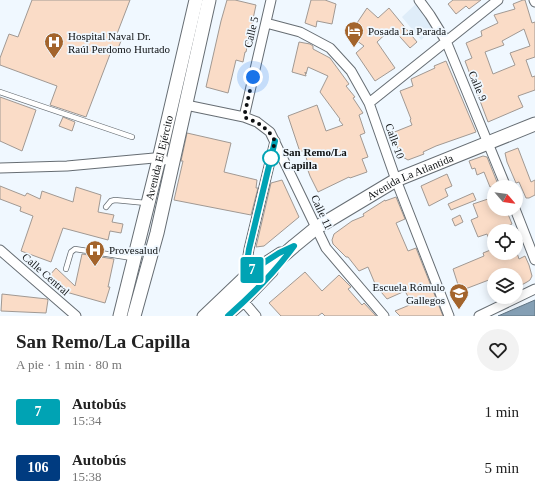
<!DOCTYPE html>
<html lang="es">
<meta charset="utf-8">
<style>
:root{--surface:#fff;--page:#f2f2f2;--text:#222;--muted:#767676}
body{margin:0;font-family:"Times New Roman",serif;background:var(--page);color:var(--text);height:100vh;display:flex;flex-direction:column;font-size:15px;white-space:nowrap}
*{box-sizing:border-box;margin:0}
p{font-size:13px;color:var(--muted)}
.icon{flex:none;width:22px;height:22px;fill:none;stroke:currentColor;stroke-width:2;stroke-linecap:round;stroke-linejoin:round}
.map{position:relative;height:316px;overflow:hidden}
.details{display:flex;flex-direction:column;background:var(--surface);flex:1}
.details>*{flex:none}
.badge{padding:0 8px;border-radius:3px;font-size:14px;line-height:26px}
.needle{width:26px;rotate:118deg}
.tools{position:absolute;left:487px;top:180px;display:grid;gap:8px}
.tools a{display:grid;place-items:center;width:36px;height:36px;border-radius:50%;background:var(--surface);box-shadow:0 2px 10px #0003;font-size:20px}
.you{position:absolute;width:20px;height:20px;margin:-10px;border:3px solid #fff;border-radius:50%;background:#1a73e8;box-shadow:0 0 0 6px #1a73e833}
.map>.badge{position:absolute;translate:-50% -50%;box-shadow:0 0 0 2px #fff}
.round{display:grid;place-items:center;flex:none;width:42px;height:42px;border-radius:21px;background:var(--page)}
.summary{display:flex;align-items:center;justify-content:space-between;height:68px;padding:0 16px}
h1{font-size:19px;font-weight:700;line-height:30px}
ul{padding:0;list-style:none}
li{display:flex;align-items:center;gap:12px;height:56px;padding:0 16px}
li div{flex:1}
li b{display:block;font-size:15px}
li em{font-style:normal}
li .badge{min-width:44px;font-weight:700;text-align:center}
.map>svg:first-child{display:block}
.built{fill:#dfedf9}
.water{fill:#849fb4;stroke:#607483}
.building{fill:#fadcc7;stroke:#a19993;fill-rule:evenodd}
.lines{fill:none;stroke-linecap:round;stroke-linejoin:round}
.lane-casing{stroke:#666d73;stroke-width:6}
.street-casing{stroke:#666d73;stroke-width:11}
.secondary-casing{stroke:#666d73;stroke-width:15}
.lane{stroke:#fff;stroke-width:4.5}
.street{stroke:#fff;stroke-width:9}
.secondary{stroke:#fff;stroke-width:13}
.line-casing{stroke:#fff;stroke-width:9}
.line{stroke:#00a3b4;stroke-width:6}
.walk{stroke:#0d1012;stroke-width:4;stroke-dasharray:0 7.2}
.stop-dot{fill:#fff;stroke:#00a3b4;stroke-width:2}
.labels{text-anchor:middle;stroke-width:3.5;stroke-linejoin:round;paint-order:stroke}
.poi-label{font-size:11px;fill:#0d1012;stroke:#f0f8ff;text-anchor:start}
.street-label{font-size:11px;fill:#0d1012;stroke:#f0f8ff}
.stop-label{font-size:11px;font-weight:bold;fill:#0d1012;stroke:#f0f8ff;text-anchor:start}
</style>
<div class="map">
<svg width="535" height="316" viewBox="0 0 535 316">
<rect width="100%" height="100%" fill="#f0f8ff"/>
<path class="built" d="M 418,2 L 432,25 L 431,31 L 421,40 L 402,17 Z"/>
<path class="water" d="M 535,300 L 535,316 L 498,316 Z"/>
<path class="building" d="M 32,0 L 130,0 L 115,39 L 121,41 L 117,51 L 112,49 L 86,117 L 50,105 L 57,86 L 0,65 L 0,58 L 9,34 L 18,37 Z
M 227,0 L 235,0 L 256,5 L 246,52 L 245,52 L 243,62 L 236,60 L 228,93 L 206,87 L 221,21 Z
M 311,0 L 325,0 L 336,4 L 332,24 L 317,21 L 316,27 L 305,23 Z
M 453,0 L 481,0 L 469,9 L 466,6 L 456,14 L 448,4 Z
M 523,0 L 525,0 L 532,23 L 535,22 L 535,57 L 526,60 L 532,77 L 535,76 L 535,90 L 518,96 L 523,107 L 488,122 L 465,61 L 472,58 L 466,43 L 482,36 L 481,31 L 498,23 L 494,15 L 515,9 L 513,4 ZM 524,29 L 530,46 L 510,53 L 515,65 L 493,74 L 485,52 L 504,45 L 502,41 Z
M 367,8 L 378,18 L 389,8 L 417,42 L 410,48 L 392,28 L 377,42 L 395,68 L 375,81 L 356,53 L 364,46 L 349,35 Z
M 299,42 L 310,44 L 313,46 L 313,49 L 330,58 L 349,84 L 346,86 L 355,97 L 353,98 L 363,113 L 359,115 L 365,133 L 360,135 L 368,157 L 362,159 L 367,172 L 350,178 L 349,177 L 318,192 L 310,176 L 306,165 L 308,164 L 304,150 L 300,152 L 288,116 L 317,105 L 326,131 L 343,125 L 339,120 L 340,119 L 320,92 L 328,76 L 308,67 L 306,74 L 305,72 L 306,76 L 292,72 Z
M 446,61 L 476,132 L 436,146 L 423,152 L 424,154 L 408,160 L 401,156 L 392,133 L 412,125 L 410,120 L 411,119 L 400,91 L 413,86 L 411,79 L 435,68 L 434,66 Z
M 0,97 L 36,110 L 22,151 L 0,141 Z
M 63,117 L 75,122 L 72,131 L 59,126 Z
M 187,133 L 231,143 L 224,172 L 257,180 L 256,188 L 258,188 L 251,215 L 174,200 L 183,161 L 181,161 Z
M 518,148 L 531,182 L 535,180 L 535,195 L 529,198 L 526,198 L 519,182 L 516,183 L 507,162 L 505,153 Z
M 483,156 L 487,157 L 499,187 L 490,187 L 484,172 L 477,175 L 475,168 L 472,169 L 469,161 Z
M 447,174 L 452,186 L 445,189 L 448,196 L 429,206 L 421,186 Z
M 282,180 L 299,217 L 264,246 L 256,247 L 271,183 Z
M 0,186 L 25,196 L 27,193 L 40,199 L 42,191 L 73,202 L 76,187 L 101,195 L 98,212 L 114,215 L 112,222 L 123,224 L 121,233 L 110,231 L 108,240 L 63,228 L 51,262 L 21,251 L 33,216 L 20,211 L 21,207 L 0,199 Z
M 473,193 L 476,200 L 451,210 L 448,204 Z
M 396,197 L 405,219 L 396,223 L 408,251 L 416,248 L 443,316 L 400,316 L 395,311 L 412,304 L 405,291 L 387,299 L 376,286 L 368,267 L 359,271 L 348,257 L 346,257 L 333,244 L 332,240 L 334,234 L 352,221 L 364,216 L 363,214 L 385,200 L 385,201 Z
M 494,197 L 494,211 L 499,209 L 506,209 L 512,224 L 508,226 L 509,231 L 494,231 L 494,253 L 517,253 L 519,259 L 525,256 L 529,265 L 532,276 L 530,280 L 527,282 L 516,288 L 516,275 L 494,275 L 494,278 L 460,291 L 453,269 L 484,256 L 483,253 L 493,249 L 487,234 L 478,237 L 471,220 L 478,217 L 473,204 Z
M 460,215 L 463,222 L 455,226 L 452,219 Z
M 82,254 L 114,259 L 108,287 L 110,287 L 105,303 L 66,292 L 49,276 L 56,268 L 75,286 Z
M 305,272 L 322,291 L 339,275 L 351,287 L 348,289 L 362,305 L 364,303 L 376,316 L 325,316 L 322,313 L 318,316 L 281,316 L 269,303 Z
M 2,294 L 47,299 L 48,300 L 46,313 L 1,311 Z"/>
<g class="lines">
<g class="lane-casing">
<path id="lane" d="M 0,92 L 132,137
M 106,207 L 111,201 L 115,200 L 146,203
M 66,269 L 71,252 L 75,249 L 132,258"/>
</g>
<g class="street-casing">
<path id="street" d="M 419,0 L 430,15 L 446,41 L 506,187
M 534,0 L 535,2
M 266,23 L 300,32 L 330,48 L 351,71 L 369,103 L 396,180 L 449,316
M 369,103 L 498,0
M 186,105 L 244,117 L 257,122 L 270,132 L 326,248 L 384,316
M 244,117 L 271,0
M 0,168 L 67,166 L 154,158 L 164,160
M 515,209 L 535,260
M 0,250 L 76,316
M 245,275 L 249,249 L 275,141
M 244,302 L 256,316
M 202,316 L 245,275 L 280,252
M 228,316 L 244,302 L 273,272
M 479,316 L 535,289"/>
</g>
<g class="secondary-casing">
<g id="secondary">
<path id="s1" d="M 120,316 L 159,159 L 196,0"/>
<path d="M 134,316 L 157,233 L 209,0"/>
<path id="s2" d="M 214,316 L 294,246 L 316,228 L 396,180 L 535,124"/>
</g>
</g>
<use href="#lane" class="lane"/>
<use href="#street" class="street"/>
<use href="#secondary" class="secondary"/>
</g>
<g class="lines">
<g class="line-casing">
<path id="line" d="M 228,316 C 252,295 275,272 294,246 L 279,253 L 245,275 L 249,249 L 275,141"/>
</g>
<use href="#line" class="line"/>
<path class="walk" d="M 253,77 L 244,117 C 259,123 267,127 275,141 L 271,158"/>
</g>
<defs>
<g id="hotel-pin" transform="scale(1)"><path d="M0 17L-7.5 6A9.5 9.5 0 1 1 7.5 6Z" fill="#a3642c" stroke="#f0f8ff"/><path d="M-6-4.5h1.5V1H6V5H4.5V3h-9V5H-6ZM-4 0a1.8 1.8 0 1 1 3.6 0ZM.5 0V-2.5h3Q6-2.5 6 0Z" fill="#fff"/></g>
<g id="hospital-pin" transform="scale(1)"><path d="M0 17L-7.5 6A9.5 9.5 0 1 1 7.5 6Z" fill="#a3642c" stroke="#f0f8ff"/><path d="M-5-5h3v3.5h4V-5h3V5h-3V1.5h-4V5h-3Z" fill="#fff"/></g>
<g id="school-pin" transform="scale(1)"><path d="M0 17L-7.5 6A9.5 9.5 0 1 1 7.5 6Z" fill="#a3642c" stroke="#f0f8ff"/><path d="M0-5L7-2L0 1L-7-2ZM-4 1L0 2.5L4 1V4Q0 6-4 4Z" fill="#fff"/></g>
</defs>
<g fill-rule="evenodd">
<use href="#hotel-pin" x="354" y="31"/>
<use href="#hospital-pin" x="54" y="42"/>
<use href="#hospital-pin" x="95" y="250"/>
<use href="#school-pin" x="459" y="293"/>
</g>
<circle class="stop-dot" cx="271" cy="158" r="8"/>
<g class="labels">
<g class="poi-label">
<text x="368" y="35">Posada La Parada</text>
<text x="68" y="40">Hospital Naval Dr.<tspan x="68" dy="13">Raúl Perdomo Hurtado</tspan></text>
<text x="109" y="254">Provesalud</text>
<text x="445" y="291" text-anchor="end">Escuela Rómulo<tspan x="445" dy="13">Gallegos</tspan></text>
</g>
<g class="street-label">
<text transform="translate(251 32) rotate(-77)" y="4">Calle 5</text>
<text transform="translate(478 86) rotate(67)" y="4">Calle 9</text>
<text transform="translate(395 141) rotate(70)" y="4">Calle 10</text>
<text dy="4" stroke="none"><textPath href="#s1" startOffset="163">Avenida El Ejército</textPath></text>
<text dy="4" stroke="none"><textPath href="#s2" startOffset="242">Avenida La Atlantida</textPath></text>
<text transform="translate(322 212) rotate(65)" y="4">Calle 11</text>
<text transform="translate(46 274) rotate(41)" y="4">Calle Central</text>
</g>
<g class="stop-label">
<text x="283" y="156">San Remo/La<tspan x="283" dy="13">Capilla</tspan></text>
</g>
</g>
</svg>
<div class="tools">
<a><svg class="needle" viewBox="-14 -14 28 28"><path d="M0-13l5 13h-10z" fill="#e53935"/><path d="M0 13l5-13h-10z" fill="#767676"/></svg></a>
<a><svg class="icon" aria-label="locate" viewBox="0 0 24 24"><circle cx="12" cy="12" r="6"/><path d="M12 2v4M12 18v4M2 12h4M18 12h4"/></svg></a>
<a><svg class="icon" aria-label="layers" viewBox="0 0 24 24"><path d="M12 4l9 5-9 5-9-5zM3 14l9 5 9-5"/></svg></a>
</div>
<div class="you" style="left:253px;top:77px"></div>
<b class="badge" style="left:252px;top:270px;background:#00a3b4;color:#fff">7</b>
</div>
<section class="details">
<div class="summary"><div><h1>San Remo/La Capilla</h1><p>A pie · 1 min · 80 m</p></div><a class="round"><svg class="icon" aria-label="heart" viewBox="0 0 24 24"><path d="M12 20l-8-8c-3-5 5-10 8-4 3-6 11-1 8 4z"/></svg></a></div>
<ul>
<li><span class="badge" style="background:#00a3b4;color:#fff">7</span><div><b>Autobús</b><p>15:34</p></div><em>1 min</em></li>
<li><span class="badge" style="background:#003b80;color:#fff">106</span><div><b>Autobús</b><p>15:38</p></div><em>5 min</em></li>
</ul>
</section>
